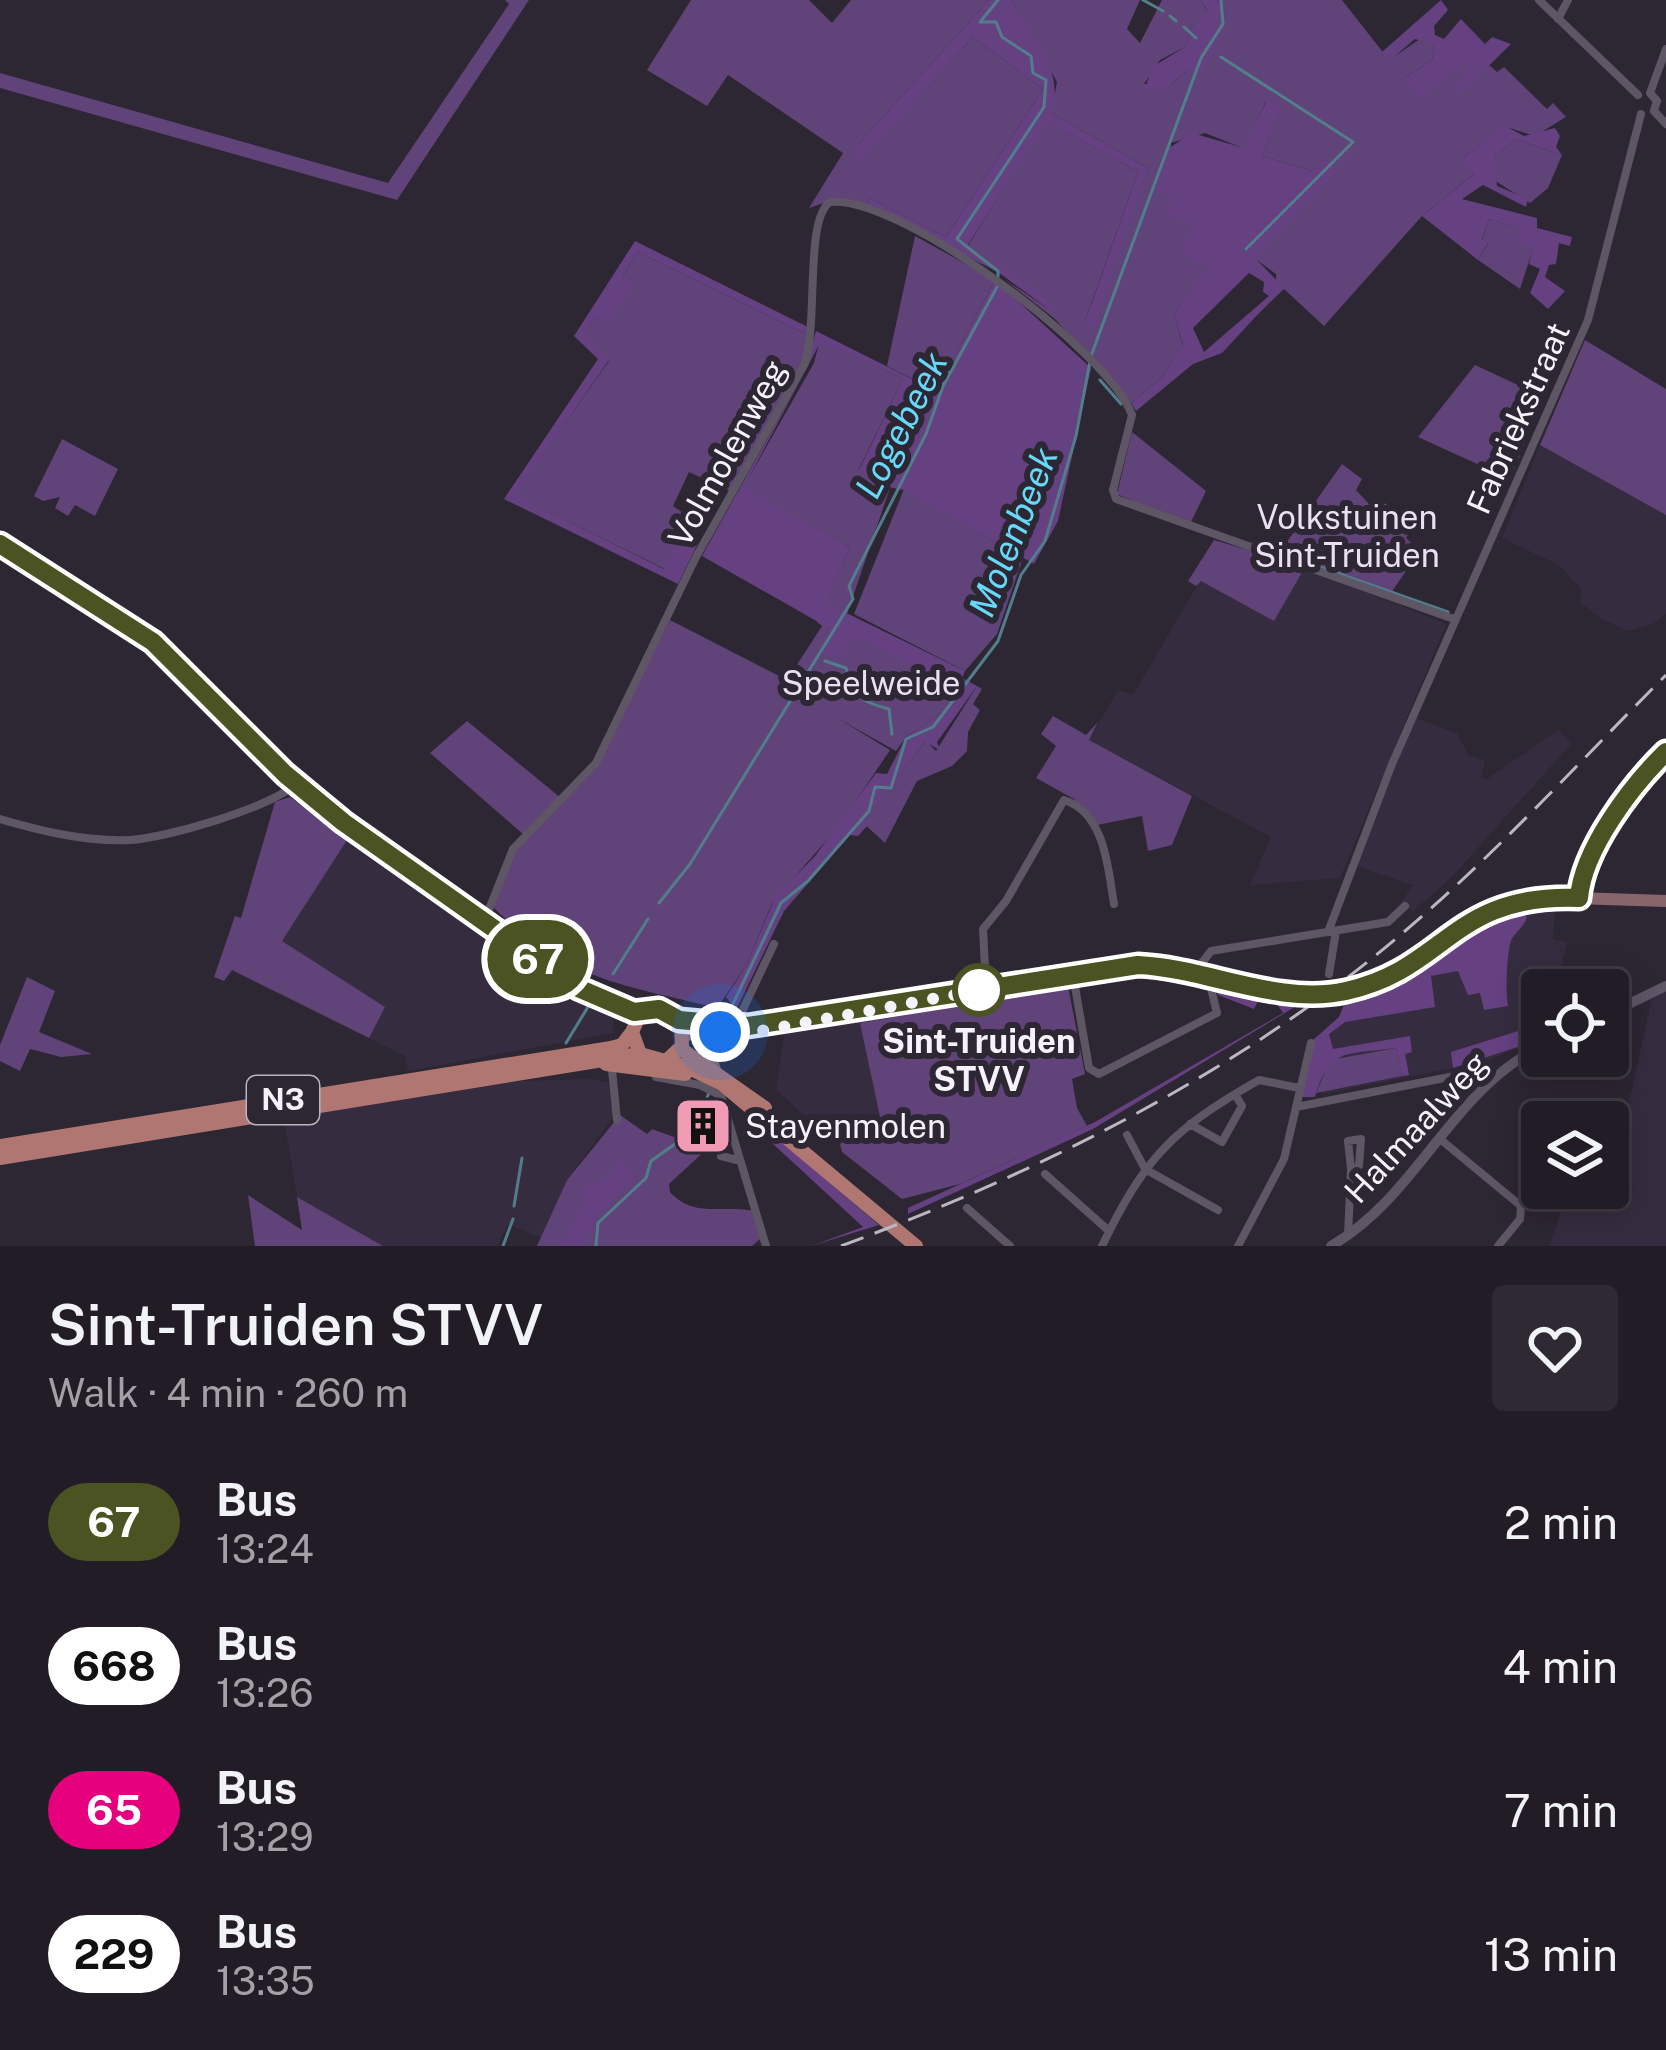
<!DOCTYPE html>
<meta charset="utf-8">
<style>
:root{--surface:#221c26;--page:#2e2932;--text:#f1f3f6;--muted:#a2a1a7;--line:#3f3a43}
body{margin:0;font-family:"Public Sans",sans-serif;background:var(--page);color:var(--text);height:100vh;display:flex;flex-direction:column;font-size:45px;white-space:nowrap}
*{box-sizing:border-box;margin:0}
p{font-size:39px;color:var(--muted)}
.icon{flex:none;width:66px;height:66px;fill:none;stroke:currentColor;stroke-width:2;stroke-linecap:round;stroke-linejoin:round}
.map{position:relative;height:1246px;overflow:hidden}
.sheet{display:flex;flex-direction:column;background:var(--surface);flex:1}
.sheet>*{flex:none}
.badge{padding:0 24px;border-radius:39px;font-size:42px;line-height:78px}
.controls{position:absolute;left:1521px;top:969px;display:grid;gap:24px}
.controls a{display:grid;place-items:center;width:108px;height:108px;border-radius:12px;background:var(--surface);box-shadow:0 6px 30px #0003,0 0 0 3px var(--line);font-size:60px}
.you{position:absolute;width:60px;height:60px;margin:-30px;border:9px solid #fff;border-radius:50%;background:#1a73e8;box-shadow:0 0 0 18px #1a73e833}
.map>.badge{position:absolute;translate:-50% -50%;box-shadow:0 0 0 6px #fff}
.round{display:grid;place-items:center;flex:none;width:126px;height:126px;border-radius:12px;background:var(--page)}
.summary{display:flex;align-items:center;justify-content:space-between;height:204px;padding:0 48px}
h1{font-size:57px;font-weight:600;line-height:90px}
ul{padding:0;list-style:none}
li{display:flex;align-items:center;gap:36px;height:144px;padding:0 48px}
li div{flex:1}
li b{display:block;font-size:45px}
li em{font-style:normal}
li .badge{min-width:132px;font-weight:700;text-align:center}
.map>svg:first-child{display:block}
.built{fill:#362c3f}
.green{fill:#604378}
.forest{fill:#654182;fill-rule:evenodd}
.lines{fill:none;stroke-linecap:round;stroke-linejoin:round}
.stream{stroke:#527e8c;stroke-width:3}
.minor{stroke:#5e5665;stroke-width:8}
.tertiary{stroke:#5e5665;stroke-width:10}
.secondary{stroke:#87666b;stroke-width:12}
.primary{stroke:#b07672;stroke-width:14}
.rail{stroke:#bbb6c0;stroke-width:3;stroke-dasharray:24 12;stroke-linecap:butt}
.line-casing{stroke:#fff;stroke-width:27}
.line{stroke:#4a5321;stroke-width:18}
.walk{stroke:#f6f2fb;stroke-width:12;stroke-dasharray:0 21.6}
.stop-dot{fill:#fff;stroke:#4a5321;stroke-width:6}
.labels{text-anchor:middle;stroke-width:12;stroke-linejoin:round;paint-order:stroke}
.shield{fill:#2d2633;stroke:#bab5bf;stroke-width:3}
.shield-label{font-size:30px;font-weight:bold;fill:#f6f2fb}
.street-label{font-size:33px;fill:#f6f2fb;stroke:#2d2633}
.park-label{font-size:33px;fill:#eae0f3;stroke:#2d2633}
.stop-label{font-size:33px;font-weight:bold;fill:#f6f2fb;stroke:#2d2633}
.poi-label{font-size:33px;fill:#f6f2fb;stroke:#2d2633;text-anchor:start}
.water-label{font-size:36px;font-style:italic;fill:#67d8f8;stroke:#2d2633}
</style>
<div class="map">
<svg width="1666" height="1246" viewBox="0 0 1666 1246">
<rect width="100%" height="100%" fill="#2d2633"/>
<path class="built" d="M 1540,445 L 1666,515 L 1666,614 L 1653,624 L 1628,631 L 1600,618 L 1581,603 L 1581,589 L 1559,565 L 1502,538 Z
M 1305,567 L 1446,624 L 1340,878 L 1250,885 L 1271,837 L 1089,740 L 1118,690 L 1133,695 L 1200,581 Z
M 1415,718 L 1457,733 L 1468,755 L 1485,761 L 1481,777 L 1487,779 L 1558,730 L 1572,743 L 1448,881 L 1413,911 L 1400,904 L 1413,885 L 1356,866 Z
M 351,834 L 603,1008 L 613,1020 L 613,1033 L 408,1071 L 405,1056 L 369,1038 L 384,1007 L 282,941 Z
M 1555,910 L 1553,939 L 1567,943 L 1555,990 L 1542,990 L 1542,1039 L 1483,1062 L 1322,1094 L 1315,1040 L 1518,911 Z
M 1666,991 L 1666,1246 L 1550,1246 L 1568,1188 L 1608,1188 L 1608,1163 L 1617,1156 L 1652,999 Z
M 878,1014 L 895,1113 L 820,1130 L 776,1090 L 784,1034 Z
M 587,1079 L 608,1082 L 614,1116 L 567,1180 L 542,1238 L 508,1224 L 497,1246 L 383,1246 L 297,1197 L 284,1119 L 494,1082 Z"/>
<path class="green" d="M 505,0 L 529,0 L 397,200 L 0,88 L 0,73 L 388,183 L 509,4 Z
M 691,0 L 809,0 L 832,23 L 851,0 L 989,0 L 852,151 L 863,160 L 973,37 L 1043,89 L 946,237 L 870,198 L 867,204 L 836,199 L 809,208 L 843,153 L 728,75 L 707,106 L 647,70 Z
M 1011,0 L 1140,0 L 1127,29 L 1140,43 L 1162,0 L 1201,0 L 1207,11 L 1191,28 L 1185,47 L 1160,60 L 1144,84 L 1170,85 L 1188,70 L 1227,15 L 1216,0 L 1342,0 L 1389,60 L 1423,37 L 1434,45 L 1432,60 L 1403,79 L 1465,62 L 1471,69 L 1460,93 L 1489,65 L 1497,72 L 1504,67 L 1547,109 L 1553,103 L 1566,117 L 1535,136 L 1503,126 L 1463,158 L 1475,173 L 1422,216 L 1324,326 L 1284,289 L 1256,316 L 1276,292 L 1276,274 L 1254,258 L 1338,171 L 1312,171 L 1262,156 L 1281,107 L 1266,101 L 1245,149 L 1205,133 L 1171,143 L 1173,197 L 1193,224 L 1209,267 L 1174,314 L 1183,346 L 1162,377 L 1131,403 L 1055,319 L 1004,279 L 1050,310 L 966,249 L 1046,120 L 1138,172 L 1084,324 L 1148,168 L 1051,113 L 1057,82 Z
M 1516,139 L 1562,155 L 1548,188 L 1530,203 L 1494,180 L 1494,157 Z
M 1489,219 L 1523,229 L 1534,246 L 1520,289 L 1478,260 L 1488,244 L 1482,240 Z
M 915,236 L 995,280 L 936,391 L 887,366 Z
M 638,252 L 810,336 L 800,368 L 729,491 L 689,472 L 673,506 L 695,521 L 687,539 L 680,535 L 665,569 L 514,495 L 609,361 L 583,336 L 595,317 L 607,324 L 634,282 L 623,275 Z
M 820,340 L 903,379 L 859,469 L 876,485 L 890,488 L 846,617 L 966,680 L 943,712 L 906,737 L 896,751 L 837,718 L 890,750 L 839,826 L 772,903 L 746,966 L 717,1008 C 620,984 569,981 493,907 L 512,854 L 594,770 L 670,620 L 787,680 L 822,626 L 817,622 L 850,547 L 743,488 L 814,363 Z
M 1585,340 L 1666,389 L 1666,515 L 1540,445 Z
M 1475,365 L 1544,397 L 1510,479 L 1418,437 Z
M 1132,432 L 1206,491 L 1189,526 L 1117,494 Z
M 62,439 L 118,469 L 95,516 L 75,505 L 68,516 L 55,508 L 60,497 L 43,501 L 34,496 Z
M 1342,464 L 1362,479 L 1356,490 L 1369,504 L 1373,498 L 1417,519 L 1406,538 L 1426,557 L 1420,567 L 1412,562 L 1391,593 L 1279,553 Z
M 904,489 L 1023,558 L 997,634 L 965,671 L 854,614 Z
M 1214,540 L 1305,567 L 1274,621 L 1201,581 L 1196,586 L 1188,581 Z
M 977,686 L 982,689 L 973,704 L 980,710 L 968,732 L 967,751 L 952,766 L 917,781 L 885,843 L 862,822 L 926,741 L 936,751 Z
M 1053,716 L 1086,735 L 1098,722 L 1089,740 L 1192,796 L 1172,845 L 1148,851 L 1142,816 L 1097,825 L 1074,799 L 1036,778 L 1056,746 L 1041,734 Z
M 467,721 L 561,798 L 523,834 L 430,753 Z
M 290,797 L 301,805 L 307,802 L 351,834 L 282,941 L 385,1007 L 369,1038 L 232,970 L 224,981 L 214,977 L 235,916 L 241,918 L 275,802 Z
M 27,977 L 55,991 L 39,1032 L 92,1054 L 61,1057 L 30,1049 L 20,1071 L 0,1061 L 0,1045 Z
M 1068,986 L 1085,1074 L 1072,1079 L 1077,1108 L 1087,1126 L 960,1184 L 902,1199 L 842,1152 L 838,1136 L 882,1126 L 860,1023 Z
M 1396,1048 L 1402,1076 L 1316,1093 L 1330,1060 Z
M 620,1115 L 647,1134 L 652,1129 L 674,1137 L 689,1130 L 707,1149 L 669,1184 L 670,1192 C 694,1219 725,1204 754,1211 L 760,1239 L 752,1246 L 537,1246 L 567,1180 Z
M 248,1195 L 302,1230 L 297,1197 L 383,1246 L 255,1246 Z"/>
<path class="forest" d="M 989,0 L 1011,0 C 1032,35 1066,72 1051,113 L 1148,168 L 1094,327 L 1084,325 L 1138,172 L 1047,121 L 966,248 L 995,266 L 998,262 L 1054,305 L 1050,310 L 1007,277 L 867,204 L 870,198 L 946,237 L 1043,89 L 973,37 L 863,161 L 851,152 Z
M 1201,0 L 1216,0 L 1227,15 L 1224,34 L 1201,73 L 1188,70 L 1170,85 L 1144,92 L 1152,67 L 1185,47 L 1191,28 L 1207,10 Z
M 1441,0 L 1448,10 L 1434,26 L 1435,35 L 1444,39 L 1461,19 L 1485,44 L 1492,37 L 1511,44 L 1460,94 L 1452,85 L 1470,69 L 1465,63 L 1419,100 L 1403,79 L 1432,60 L 1434,45 L 1415,39 L 1389,61 L 1382,52 Z
M 1267,100 L 1282,106 L 1262,156 L 1312,171 L 1325,158 L 1339,171 L 1255,258 L 1283,287 L 1222,353 L 1193,364 L 1136,411 L 1131,403 L 1162,377 L 1183,345 L 1174,314 L 1208,267 L 1182,254 L 1192,224 L 1168,215 L 1173,197 L 1156,189 L 1166,150 L 1192,133 L 1244,148 ZM 1249,273 L 1264,282 L 1263,292 L 1269,296 L 1204,352 L 1193,328 Z
M 1503,125 L 1524,136 L 1555,128 L 1560,136 L 1556,147 L 1562,155 L 1516,139 L 1494,157 L 1497,186 L 1528,199 L 1526,207 L 1483,185 L 1462,199 L 1537,218 L 1537,228 L 1572,237 L 1570,246 L 1559,243 L 1556,264 L 1549,265 L 1545,277 L 1565,291 L 1548,309 L 1530,293 L 1540,269 L 1529,264 L 1533,247 L 1520,242 L 1522,229 L 1489,219 L 1482,239 L 1488,243 L 1478,260 L 1422,216 L 1474,174 L 1462,159 Z
M 635,241 L 810,328 L 810,336 L 638,252 L 623,275 L 635,282 L 608,325 L 595,317 L 584,335 L 609,360 L 515,495 L 664,569 L 679,535 L 697,545 L 678,584 L 504,499 L 598,359 L 574,336 Z
M 995,280 L 1091,368 L 1058,521 L 1034,564 L 904,490 L 877,485 L 859,470 L 903,379 L 821,341 L 744,487 L 850,547 L 826,603 L 965,671 L 959,686 L 944,682 L 935,698 L 916,696 L 925,672 L 861,639 L 851,640 L 842,658 L 822,653 L 834,631 L 702,556 L 805,371 L 816,331 L 936,391 Z
M 966,680 L 977,686 L 937,742 L 940,750 L 925,742 L 863,822 L 867,826 L 858,836 L 850,835 L 784,911 L 736,1010 L 726,997 L 746,966 L 775,897 L 815,856 L 876,773 L 887,774 L 906,737 L 943,712 Z
M 1509,909 L 1524,911 L 1527,917 C 1524,928 1512,934 1510,944 C 1507,960 1505,988 1508,1006 L 1484,1010 L 1480,993 L 1468,995 L 1458,971 L 1431,976 L 1435,1007 L 1345,1022 L 1329,1034 L 1333,1049 L 1410,1036 L 1412,1052 L 1405,1054 L 1409,1075 L 1402,1076 L 1396,1048 C 1348,1055 1330,1046 1315,1097 L 1301,1097 L 1313,1040 L 1339,1017 L 1346,1000 C 1408,988 1452,934 1509,909 Z
M 1216,986 L 1303,1002 L 1093,1129 L 908,1214 L 908,1208 L 1095,1122 L 1283,1013 L 1276,1003 L 1259,999 L 1254,1009 L 1218,995 Z
M 1531,1027 L 1542,1033 L 1539,1040 L 1453,1068 L 1451,1052 Z
M 750,1114 L 879,1225 L 811,1246 L 863,1227 L 745,1118 Z
M 621,1159 L 637,1176 L 595,1217 L 585,1246 L 562,1246 L 584,1202 L 582,1189 L 609,1177 Z"/>
<g class="lines">
<path class="stream" d="M 1143,0 L 1163,11
M 1170,16 L 1176,21
M 1184,27 L 1196,38
M 1221,57 L 1353,142 L 1246,249
M 998,277 L 998,271 L 957,239 L 1044,107 L 1046,80 L 1033,73 L 1031,56 L 1002,37 L 996,22 L 980,22 L 998,0
M 1100,380 L 1121,404
M 1280,553 L 1448,612
M 825,661 L 846,668 C 853,697 861,702 889,709 L 892,734
M 659,903 L 690,864 L 853,599 L 849,586 L 926,434 L 943,386 L 997,287
M 613,974 L 648,919
M 732,1006 L 781,903 L 808,881 L 869,811 L 875,787 L 891,788 L 906,739 L 933,727 L 998,641 L 1021,575 L 1045,541 L 1076,436 L 1091,356 L 1201,58 L 1223,24 L 1221,0
M 566,1043 L 591,1002
M 514,1206 L 522,1158
M 503,1246 L 513,1219
M 596,1246 L 598,1223 L 646,1178 L 651,1161 L 692,1132 L 709,1093"/>
<path class="minor" d="M 1539,0 L 1638,95
M 1558,19 L 1568,0
M 1650,93 L 1666,49
M 1650,93 L 1657,101 L 1654,111
M 1654,111 L 1666,124
M 0,819 C 41,831 86,842 130,840 C 166,838 270,808 297,783
M 1579,897 C 1585,844 1629,788 1666,751
M 484,922 L 513,849 L 596,763 L 696,557 L 804,365 C 819,328 804,219 830,202 C 898,194 1108,350 1132,415 L 1113,490 L 1116,499 L 1454,619
M 1328,932 L 1392,764 L 1588,320 L 1641,114
M 1195,972 L 1211,951 L 1388,922 L 1405,906
M 1329,974 L 1336,931
M 1073,975 L 1089,1068 L 1099,1074 L 1217,1013 L 1208,976
M 986,989 L 983,929 L 1006,901 L 1064,800 C 1105,813 1108,868 1114,904
M 736,1024 L 774,944
M 612,1070 L 617,1120
M 656,1077 L 700,1085 L 721,1096 L 766,1246
M 1296,1107 L 1460,1075 L 1486,1083
M 1439,1113 L 1450,1078
M 1190,1124 L 1222,1142 L 1242,1106 L 1235,1094
M 1127,1135 L 1145,1169 L 1218,1210
M 1440,1139 L 1521,1206 L 1520,1219 L 1498,1246
M 721,1156 L 737,1160
M 1045,1174 L 1109,1231
M 967,1208 L 1010,1246
M 1348,1235 L 1351,1169 L 1359,1166 L 1361,1139 L 1348,1141 L 1351,1169
M 1102,1246 C 1145,1157 1173,1129 1259,1080 L 1299,1088
M 1238,1246 L 1284,1159 L 1311,1043"/>
<path class="tertiary" d="M 0,544 L 153,642 L 304,796 L 578,988 L 641,1012
M 291,777 L 332,810
M 1608,1014 L 1666,986
M 1331,1246 C 1418,1196 1451,1090 1542,1046"/>
<path class="secondary" d="M 679,1020 L 759,1025 L 1138,965 L 1297,993 L 1333,993 L 1396,972 L 1468,919 L 1507,902 L 1546,897 L 1666,901
M 684,1037 L 695,1031 L 741,1032
M 715,1070 L 708,1048 L 720,1032"/>
<path class="primary" d="M 681,1049 L 765,1108
M 667,1060 L 682,1046 L 681,1024 L 664,1010 L 641,1012 L 632,1032 L 640,1054 L 687,1067 L 722,1084 L 916,1246
M 606,1064 L 685,1074
M 0,1146 L 611,1048 L 622,1045 L 632,1032
M 0,1158 L 640,1054"/>
<path class="rail" d="M 841,1246 C 1043,1171 1240,1072 1405,931 C 1498,852 1580,761 1666,675"/>
</g>
<g class="lines">
<g class="line-casing">
<path id="line" d="M 0,544 L 153,642 L 285,774 L 343,822 L 578,988 L 634,1012 L 659,1009 L 679,1020 L 748,1026 L 1138,965 C 1206,968 1278,1006 1346,991 C 1447,969 1451,893 1579,898 C 1583,849 1632,785 1666,752"/>
</g>
<use href="#line" class="line"/>
<path class="walk" d="M 720,1032 L 760,1031 L 986,989 L 979,990"/>
</g>
<defs>
<g id="building-square" transform="scale(3)"><rect x="-9" y="-9" width="18" height="18" rx="4" fill="#f19ab3" stroke="#2d2633"/><path d="M-4-6H4V6H1V3H-1V6H-4ZM-2.5-4.3h1.7v1.8h-1.7ZM.8-4.3h1.7v1.8H.8ZM-2.5-1h1.7V.8h-1.7ZM.8-1h1.7V.8H.8Z" fill="#111"/></g>
</defs>
<g fill-rule="evenodd">
<use href="#building-square" x="703" y="1126"/>
</g>
<circle class="stop-dot" cx="979" cy="990" r="24"/>
<g class="labels">
<rect class="shield" x="247" y="1076" width="72" height="48" rx="9"/>
<g class="shield-label">
<text x="283" y="1110">N3</text>
</g>
<g class="street-label">
<text transform="translate(1518 418) rotate(-66)" y="12">Fabriekstraat</text>
<text transform="translate(727 453) rotate(-61)" y="12">Volmolenweg</text>
<text transform="translate(1416 1127) rotate(-47)" y="12">Halmaalweg</text>
</g>
<g class="park-label">
<text x="1347" y="529">Volkstuinen<tspan x="1347" dy="38">Sint-Truiden</tspan></text>
<text x="871" y="695">Speelweide</text>
</g>
<g class="stop-label">
<text x="979" y="1053">Sint-Truiden<tspan x="979" dy="38">STVV</tspan></text>
</g>
<g class="poi-label">
<text x="745" y="1138">Stayenmolen</text>
</g>
<g class="water-label">
<text transform="translate(901 425) rotate(-63)" y="13">Logebeek</text>
<text transform="translate(1013 532) rotate(-68)" y="13">Molenbeek</text>
</g>
</g>
</svg>
<div class="controls">
<a><svg class="icon" aria-label="locate" viewBox="0 0 24 24"><circle cx="12" cy="12" r="6"/><path d="M12 2v4M12 18v4M2 12h4M18 12h4"/></svg></a>
<a><svg class="icon" aria-label="layers" viewBox="0 0 24 24"><path d="M12 4l9 5-9 5-9-5zM3 14l9 5 9-5"/></svg></a>
</div>
<div class="you" style="left:720px;top:1032px"></div>
<b class="badge" style="left:538px;top:959px;background:#4a5321;color:#fff">67</b>
</div>
<section class="sheet">
<div class="summary"><div><h1>Sint-Truiden STVV</h1><p>Walk · 4 min · 260 m</p></div><a class="round"><svg class="icon" aria-label="heart" viewBox="0 0 24 24"><path d="M12 20l-8-8c-3-5 5-10 8-4 3-6 11-1 8 4z"/></svg></a></div>
<ul>
<li><span class="badge" style="background:#4a5321;color:#fff">67</span><div><b>Bus</b><p>13:24</p></div><em>2 min</em></li>
<li><span class="badge" style="background:#fff;color:#111">668</span><div><b>Bus</b><p>13:26</p></div><em>4 min</em></li>
<li><span class="badge" style="background:#e6007e;color:#fff">65</span><div><b>Bus</b><p>13:29</p></div><em>7 min</em></li>
<li><span class="badge" style="background:#fff;color:#111">229</span><div><b>Bus</b><p>13:35</p></div><em>13 min</em></li>
</ul>
</section>
